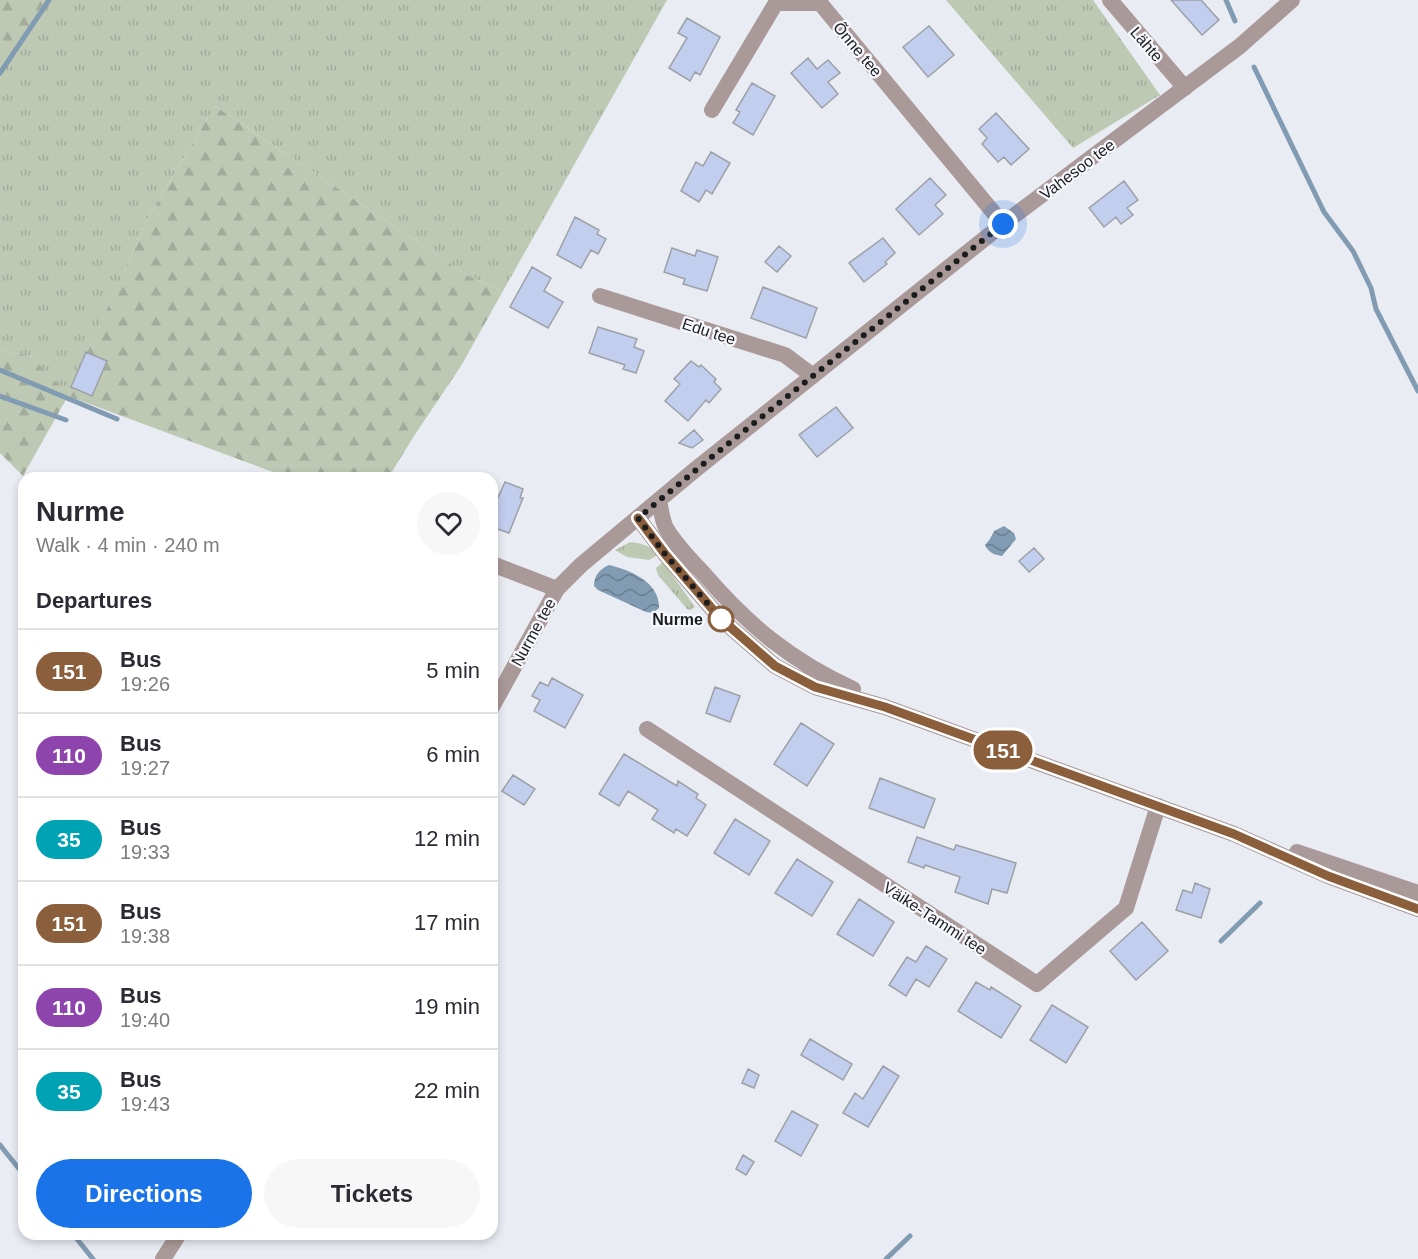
<!DOCTYPE html>
<meta charset="utf-8">
<style>
:root{--surface:#fff;--page:#f7f7f7;--text:#2b2b33;--muted:#7c7c81;--line:#e1e1e2;--accent:#1a73e8}
body{margin:0;font-family:Arial,sans-serif;background:var(--page);color:var(--text);height:100vh;display:flex;flex-direction:column;font-size:22px;white-space:nowrap}
*{box-sizing:border-box;margin:0}
p{font-size:20px;color:var(--muted)}
.icon{flex:none;width:33px;height:33px;fill:none;stroke:currentColor;stroke-width:2;stroke-linecap:round;stroke-linejoin:round}
.map{position:relative;flex:1;overflow:hidden}
.details{position:absolute;left:18px;top:472px;width:480px;height:768px;display:flex;flex-direction:column;background:var(--surface);border-radius:18px;box-shadow:0 3px 9px #0003}
.details>*{flex:none}
.badge{padding:0 12px;border-radius:20px;font-size:21px;line-height:39px}
.you{position:absolute;width:30px;height:30px;margin:-15px;border:4px solid #fff;border-radius:50%;background:#1a73e8;box-shadow:0 0 0 9px #1a73e833}
.map>.badge{position:absolute;translate:-50% -50%;box-shadow:0 0 0 3px #fff}
h2{padding:0 18px;font-size:22px;line-height:54px}
.round{display:grid;place-items:center;flex:none;width:63px;height:63px;border-radius:32px;background:var(--page)}
.overview{display:flex;align-items:center;justify-content:space-between;height:102px;padding:0 18px}
h1{font-size:28px;font-weight:700;line-height:45px}
.action{display:flex;gap:12px;margin-top:auto;padding:12px 18px}
.action a{flex:1;height:69px;border-radius:36px;background:var(--accent);color:#fff;font-size:24px;font-weight:700;line-height:69px;text-align:center}
.action a+a{background:var(--page);color:var(--text)}
ul{padding:0;list-style:none}
li{display:flex;align-items:center;gap:18px;height:84px;padding:0 18px;border-top:2px solid var(--line)}
li div{flex:1}
li b{display:block;font-size:22px}
li em{font-style:normal}
li .badge{min-width:66px;font-weight:700;text-align:center}
.map>svg:first-child{display:block}
.grass{fill:url(#grass-tufts)}
.forest{fill:url(#forest-firs)}
.water{fill:url(#water-waves)}
.lines{fill:none;stroke-linecap:round;stroke-linejoin:round}
.stream{stroke:#809bb2;stroke-width:5}
.building{fill:#c1ceed;stroke:#9da0a7;stroke-width:1.5}
.street{stroke:#a99;stroke-width:16}
.line-casing{stroke:#fff;stroke-width:14}
.line{stroke:#8b5e3c;stroke-width:9}
.walk{stroke:#1c1d1f;stroke-width:6;stroke-dasharray:0 10.8}
.stop-dot{fill:#fff;stroke:#8b5e3c;stroke-width:3}
.labels{text-anchor:middle;stroke-width:4.5;stroke-linejoin:round;paint-order:stroke}
.street-label{font-size:16px;fill:#1c1d1f;stroke:#f7f9fe}
.stop-label{font-size:16px;font-weight:bold;fill:#1c1d1f;stroke:#f7f9fe;text-anchor:end}
</style>
<div class="map">
<svg width="1418" height="1259" viewBox="0 0 1418 1259">
<defs>
<pattern id="grass-tufts" width="24" height="20" patternUnits="userSpaceOnUse" patternTransform="scale(1.5)"><rect width="24" height="20" fill="#bec9b4"/><path d="M3 7l-1-3M5 7V3M7 7l1-3M15 17l-1-3M17 17v-4M19 17l1-3" fill="none" stroke="#a3ac9a"/></pattern>
<pattern id="forest-firs" width="22" height="20" patternUnits="userSpaceOnUse" patternTransform="scale(1.5)"><rect width="22" height="20" fill="#bec9b4"/><path d="M5 1l3.5 6h-7zM16 11l3.5 6h-7z" fill="#a3ac9a"/></pattern>
<pattern id="water-waves" width="16" height="10" patternUnits="userSpaceOnUse" patternTransform="scale(1.5)"><rect width="16" height="10" fill="#809bb2"/><path d="M0 5q4-4 8 0t8 0" fill="none" stroke="#687e90"/></pattern>
</defs>
<rect width="100%" height="100%" fill="#e9ecf3"/>
<path class="grass" d="M 46,0 L 667,0 L 503,291 L 470,277 L 215,106 L 149,216 L 68,396 L 31,356 L 0,350 L 0,69 Z
M 946,0 L 1093,0 L 1160,95 L 1073,148 Z
M 630,542 C 642,543 651,546 658,555 L 649,560 L 627,557 L 615,550 Z
M 663,562 L 695,607 L 690,610 L 687,609 L 658,575 L 656,568 Z"/>
<path class="forest" d="M 0,0 L 46,0 L 0,69 Z
M 215,106 L 470,277 L 503,291 L 461,366 L 414,436 L 388,478 L 289,478 L 68,396 L 23,476 L 0,453 L 0,350 L 31,356 L 68,395 L 149,216 Z"/>
<path class="water" d="M 1004,526 L 1014,533 L 1016,539 L 1002,556 C 994,555 988,552 985,545 L 990,539 L 994,531 Z
M 609,565 C 630,570 660,582 659,608 L 653,613 L 646,612 L 598,590 L 594,586 C 594,575 600,569 609,565 Z"/>
<g class="lines">
<path class="stream" d="M 1226,0 L 1235,21
M 1254,67 L 1324,212 L 1353,251 L 1371,288 L 1376,309 L 1418,391
M 0,73 L 49,0
M 0,370 L 117,419
M 0,396 L 66,420
M 1221,941 L 1260,903
M 0,1145 L 24,1175
M 73,1234 L 93,1259
M 886,1259 L 910,1236"/>
</g>
<path class="building" d="M 1171,0 L 1201,0 L 1219,20 L 1202,35 Z
M 687,18 L 720,37 L 700,75 L 695,72 L 690,81 L 669,68 L 687,38 L 678,33 Z
M 929,26 L 954,55 L 928,77 L 903,47 Z
M 808,58 L 817,69 L 828,60 L 840,73 L 828,82 L 838,94 L 822,108 L 791,73 Z
M 752,83 L 775,96 L 753,135 L 733,123 L 740,112 L 736,110 Z
M 996,113 L 1029,149 L 1011,165 L 1004,157 L 998,162 L 982,144 L 987,138 L 979,129 Z
M 711,152 L 730,163 L 712,194 L 706,190 L 699,202 L 681,191 L 696,162 L 703,166 Z
M 930,178 L 946,195 L 935,205 L 943,214 L 919,235 L 896,209 Z
M 1124,181 L 1138,200 L 1127,208 L 1133,215 L 1121,224 L 1116,217 L 1104,227 L 1089,208 Z
M 575,217 L 599,230 L 597,234 L 606,239 L 598,254 L 591,250 L 581,268 L 557,255 Z
M 883,238 L 895,253 L 885,262 L 887,264 L 864,282 L 849,263 Z
M 779,246 L 791,256 L 777,272 L 765,262 Z
M 672,248 L 695,256 L 697,250 L 718,257 L 707,291 L 683,284 L 685,279 L 664,272 Z
M 532,267 L 551,278 L 544,291 L 563,302 L 548,328 L 510,307 Z
M 763,287 L 817,308 L 806,338 L 751,318 Z
M 598,327 L 637,339 L 634,347 L 644,351 L 636,373 L 623,369 L 625,365 L 589,353 Z
M 86,352 L 107,361 L 92,396 L 71,387 Z
M 691,361 L 699,367 L 701,365 L 716,379 L 714,382 L 721,389 L 709,403 L 706,400 L 688,421 L 665,401 L 680,384 L 674,379 Z
M 836,407 L 853,428 L 817,457 L 799,435 Z
M 694,430 L 703,440 L 692,448 L 679,443 Z
M 505,482 L 523,489 L 520,498 L 523,498 L 509,533 L 492,527 L 492,511 Z
M 1034,548 L 1044,559 L 1029,572 L 1019,561 Z
M 552,678 L 583,695 L 565,728 L 534,711 L 540,700 L 532,696 L 540,682 L 548,686 Z
M 715,687 L 740,696 L 730,722 L 706,713 Z
M 801,723 L 834,744 L 807,786 L 774,764 Z
M 624,754 L 677,786 L 678,781 L 698,794 L 696,798 L 706,805 L 687,836 L 676,829 L 674,833 L 652,819 L 658,810 L 628,791 L 619,806 L 599,794 Z
M 513,775 L 535,789 L 524,805 L 502,791 Z
M 880,778 L 935,799 L 924,828 L 869,808 Z
M 735,819 L 770,841 L 749,875 L 714,853 Z
M 917,837 L 954,850 L 956,845 L 1016,863 L 1007,893 L 992,889 L 988,904 L 955,892 L 960,877 L 925,865 L 924,868 L 908,862 Z
M 797,859 L 833,882 L 812,916 L 775,893 Z
M 1195,883 L 1210,889 L 1201,918 L 1176,910 L 1183,890 L 1192,893 Z
M 859,899 L 894,922 L 873,956 L 837,934 Z
M 1142,922 L 1168,951 L 1136,980 L 1110,951 Z
M 926,946 L 947,959 L 929,987 L 916,979 L 906,996 L 889,985 L 907,957 L 916,962 Z
M 976,982 L 990,990 L 991,987 L 1021,1006 L 1001,1038 L 958,1011 Z
M 1052,1005 L 1088,1027 L 1066,1063 L 1030,1040 Z
M 810,1039 L 852,1064 L 843,1080 L 801,1055 Z
M 883,1066 L 899,1076 L 868,1127 L 843,1113 L 855,1093 L 863,1099 Z
M 748,1069 L 759,1075 L 754,1088 L 742,1083 Z
M 792,1111 L 818,1125 L 801,1156 L 775,1141 Z
M 743,1155 L 754,1162 L 746,1175 L 736,1169 Z"/>
<g class="lines">
<path class="street" d="M 1110,0 L 1185,88
M 712,110 L 776,3 L 820,3 L 1003,224
M 600,296 L 785,355 L 813,376
M 659,501 C 661,509 662,520 666,528 C 676,545 691,560 704,574 C 748,625 791,661 853,689
M 638,518 L 665,554 L 721,619 L 775,666 L 815,687 L 885,707 L 1234,834 L 1328,876 L 1418,909
M 492,564 L 557,589
M 492,707 L 557,589 L 581,565 L 696,469 L 1003,224 L 1240,46 L 1292,0
M 647,729 L 1037,984 L 1126,908 L 1158,806
M 1297,852 L 1418,893
M 163,1259 L 179,1234"/>
</g>
<g class="lines">
<g class="line-casing">
<path id="line" d="M 638,518 L 665,554 L 721,619 L 775,666 L 815,687 L 885,707 L 1234,834 L 1328,876 L 1418,909"/>
</g>
<use href="#line" class="line"/>
<path class="walk" d="M 721,619 L 665,554 L 638,518 L 713,456 L 1003,224"/>
</g>
<circle class="stop-dot" cx="721" cy="619" r="12"/>
<g class="labels">
<g class="street-label">
<text transform="translate(1147 44) rotate(49)" y="6">Lähte</text>
<text transform="translate(858 49) rotate(50)" y="6">Õnne tee</text>
<text transform="translate(1077 169) rotate(-37)" y="6">Vahesoo tee</text>
<text transform="translate(709 331) rotate(18)" y="6">Edu tee</text>
<text transform="translate(533 632) rotate(-61)" y="6">Nurme tee</text>
<text transform="translate(935 918) rotate(33)" y="6">Väike-Tammi tee</text>
</g>
<g class="stop-label">
<text x="703" y="625">Nurme</text>
</g>
</g>
</svg>
<div class="you" style="left:1003px;top:224px"></div>
<b class="badge" style="left:1003px;top:750px;background:#8b5e3c;color:#fff">151</b>
<section class="details">
<div class="overview"><div><h1>Nurme</h1><p>Walk · 4 min · 240 m</p></div><a class="round"><svg class="icon" aria-label="heart" viewBox="0 0 24 24"><path d="M12 20l-8-8c-3-5 5-10 8-4 3-6 11-1 8 4z"/></svg></a></div>
<h2>Departures</h2>
<ul>
<li><span class="badge" style="background:#8b5e3c;color:#fff">151</span><div><b>Bus</b><p>19:26</p></div><em>5 min</em></li>
<li><span class="badge" style="background:#8e44ad;color:#fff">110</span><div><b>Bus</b><p>19:27</p></div><em>6 min</em></li>
<li><span class="badge" style="background:#00a3b4;color:#fff">35</span><div><b>Bus</b><p>19:33</p></div><em>12 min</em></li>
<li><span class="badge" style="background:#8b5e3c;color:#fff">151</span><div><b>Bus</b><p>19:38</p></div><em>17 min</em></li>
<li><span class="badge" style="background:#8e44ad;color:#fff">110</span><div><b>Bus</b><p>19:40</p></div><em>19 min</em></li>
<li><span class="badge" style="background:#00a3b4;color:#fff">35</span><div><b>Bus</b><p>19:43</p></div><em>22 min</em></li>
</ul>
<div class="action"><a>Directions</a><a>Tickets</a></div>
</section>
</div>
